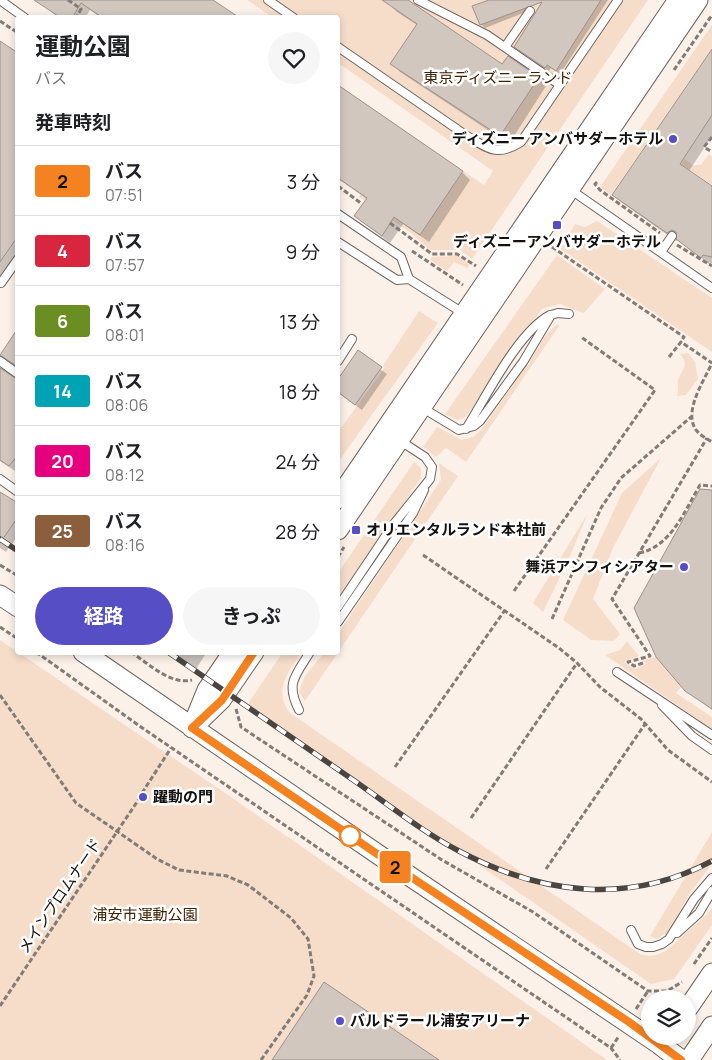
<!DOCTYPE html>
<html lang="ja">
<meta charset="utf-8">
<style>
:root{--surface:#fff;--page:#f6f6f6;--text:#202124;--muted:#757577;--line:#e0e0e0;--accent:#554ec5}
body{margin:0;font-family:Manrope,"Noto Sans JP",sans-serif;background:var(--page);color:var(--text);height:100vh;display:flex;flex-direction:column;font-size:19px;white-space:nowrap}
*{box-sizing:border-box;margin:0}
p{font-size:16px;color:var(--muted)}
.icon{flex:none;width:28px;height:28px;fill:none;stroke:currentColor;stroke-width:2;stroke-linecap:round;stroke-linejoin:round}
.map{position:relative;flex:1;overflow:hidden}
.sheet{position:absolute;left:15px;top:15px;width:325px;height:640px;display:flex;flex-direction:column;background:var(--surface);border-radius:5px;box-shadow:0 2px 8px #0003}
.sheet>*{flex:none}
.badge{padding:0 10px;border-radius:4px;font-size:18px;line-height:32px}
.tools{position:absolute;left:641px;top:990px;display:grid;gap:10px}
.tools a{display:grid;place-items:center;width:55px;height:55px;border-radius:50%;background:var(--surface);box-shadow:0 2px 8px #0003;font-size:25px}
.map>.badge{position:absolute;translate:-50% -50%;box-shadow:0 0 0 2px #fff}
h2{padding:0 20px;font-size:19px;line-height:45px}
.round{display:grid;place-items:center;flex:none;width:52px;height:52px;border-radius:26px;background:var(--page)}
.headline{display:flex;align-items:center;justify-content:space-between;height:85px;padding:0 20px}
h1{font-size:24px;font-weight:700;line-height:38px}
.cta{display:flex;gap:10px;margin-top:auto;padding:10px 20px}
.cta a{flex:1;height:58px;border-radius:30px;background:var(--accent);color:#fff;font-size:20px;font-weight:700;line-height:58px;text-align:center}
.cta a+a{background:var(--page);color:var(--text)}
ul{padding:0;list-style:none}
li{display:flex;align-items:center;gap:15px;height:70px;padding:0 20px;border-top:1px solid var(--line)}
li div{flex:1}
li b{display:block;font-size:19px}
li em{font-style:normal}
li .badge{min-width:55px;font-weight:700;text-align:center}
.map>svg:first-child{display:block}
.green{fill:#f6ddc9}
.shadow{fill:#0003}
.building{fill:#d2c7bf;stroke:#9c928a}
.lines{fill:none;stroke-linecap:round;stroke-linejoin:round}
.service-casing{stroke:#6f665f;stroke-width:10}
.tertiary-casing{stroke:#6f665f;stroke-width:21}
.secondary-casing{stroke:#6f665f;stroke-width:22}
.path{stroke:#827b76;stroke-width:3;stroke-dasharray:5 2.5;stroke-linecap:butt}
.service{stroke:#fff;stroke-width:8}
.tertiary{stroke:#fff;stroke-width:19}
.secondary{stroke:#fff;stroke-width:20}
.rail-casing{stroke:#4a4541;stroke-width:5.5}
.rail{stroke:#fff;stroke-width:4;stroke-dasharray:11;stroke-linecap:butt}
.line-casing{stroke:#fff;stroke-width:11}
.line{stroke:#f58220;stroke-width:8}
.poi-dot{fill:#554ec5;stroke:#fff;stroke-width:2}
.stop-dot{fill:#fff;stroke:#f58220;stroke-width:2.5}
.labels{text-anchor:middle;stroke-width:5;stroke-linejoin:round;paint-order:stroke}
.park-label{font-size:15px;fill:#3f2202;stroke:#fff}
.poi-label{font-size:15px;font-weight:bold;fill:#13100d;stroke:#fff;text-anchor:start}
.street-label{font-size:15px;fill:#13100d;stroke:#fff}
</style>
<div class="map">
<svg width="712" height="1060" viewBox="0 0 712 1060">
<rect width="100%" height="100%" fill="#fcf1e8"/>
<path class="green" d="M 247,0 L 648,0 L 472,259 L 460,250 L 430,250 L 411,233 L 359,197 L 361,194 L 420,234 L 463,171 L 484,185 L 493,171 L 338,63 L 338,18 L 272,17 Z
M 712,25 L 712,48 L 611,195 L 600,187 Z
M 709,154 L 712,157 L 712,185 L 681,164 L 685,159 L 693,165 L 701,165 Z
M 597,221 L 712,298 L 712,352 L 561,249 L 575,224 L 585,227 Z
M 557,255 L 605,289 L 584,313 L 560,304 L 542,309 L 469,413 L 464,418 L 457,420 L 445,414 Z
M 458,256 L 470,265 L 467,268 L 454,262 L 447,271 L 430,260 L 432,257 Z
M 419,311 L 438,323 L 338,462 L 338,432 L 384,369 L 384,364 Z
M 557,324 L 559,326 L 466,462 L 446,448 L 436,457 L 423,447 L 437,427 L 462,440 L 473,437 L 482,429 L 525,367 L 530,364 L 529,362 L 546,335 Z
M 688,353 L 695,362 L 698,379 L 686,395 L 677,396 C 679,391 677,384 678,380 C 682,368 690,366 680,354 Z
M 661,458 L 613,548 L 593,599 L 620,634 L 614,641 L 591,640 L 563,620 L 622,493 Z
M 414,462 L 421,468 L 421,478 L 338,600 L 338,573 Z
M 439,463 L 458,476 L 305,701 L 299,692 L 305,676 L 324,653 L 338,652 L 338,634 L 441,480 Z
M 588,513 L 570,556 L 543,612 L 533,603 Z
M 0,640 L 228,795 L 607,1060 L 0,1060 Z
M 627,641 L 639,656 L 624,662 L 635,669 L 646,664 L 643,660 L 656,657 L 682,686 L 676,693 L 712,717 L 712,729 L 605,655 L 620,650 Z
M 283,652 L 301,653 C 288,673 273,691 290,713 L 640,954 C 658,960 669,949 681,937 C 692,927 703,920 712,908 L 712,925 L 674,979 L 651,984 L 249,706 L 249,702 Z
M 712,832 L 712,864 L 690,893 L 668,932 L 657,939 L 650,936 Z"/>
<path class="shadow" d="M 44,0 L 211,0 L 235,18 L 101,18 L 90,10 L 85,18 L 59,18 L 42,4 Z
M 392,0 L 406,0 L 503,66 L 538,78 L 546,86 L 509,144 L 400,72 L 392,63 L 417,25 L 397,12 L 389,3 Z
M 493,0 L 528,0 L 531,10 L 485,28 L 481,24 Z
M 545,0 L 608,0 L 560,74 L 551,68 L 549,71 L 519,50 Z
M 0,42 L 18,54 L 18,257 L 0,276 Z
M 712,51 L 712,136 L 689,171 L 712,188 L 712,263 L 710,265 L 678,240 L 676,241 L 622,203 L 613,195 Z
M 338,87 L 462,172 L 470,180 L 429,242 L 403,224 L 390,243 L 355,216 L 367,199 L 338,179 Z
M 18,330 L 18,368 L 7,363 L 0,356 Z
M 358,352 L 387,374 L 362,410 L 338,393 L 338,381 Z
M 0,368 L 18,380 L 18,473 L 0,461 Z
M 712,491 L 712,710 L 686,690 Z
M 0,493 L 18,505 L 18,536 L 6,552 L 0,548 Z
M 171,652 L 207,652 L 196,669 Z"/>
<path class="building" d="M 34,0 L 213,0 L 240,18 L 103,18 L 81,3 L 72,18 L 61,18 Z
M 382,0 L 408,0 L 502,64 L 508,56 L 539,77 L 500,136 L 390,64 L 417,24 Z
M 489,0 L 601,0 L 556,71 L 547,65 L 545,68 L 514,47 L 542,2 L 480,25 L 472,6 Z
M 0,41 L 18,53 L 18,236 L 0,262 Z
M 712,49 L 712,115 L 680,164 L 712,186 L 712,257 L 703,255 L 701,258 L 676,239 L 676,232 L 672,230 L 667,233 L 612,195 Z
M 338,85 L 463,171 L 420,235 L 394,217 L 382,236 L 354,216 L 367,198 L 338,178 Z
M 18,328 L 18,367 L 0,355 Z
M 358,350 L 382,367 L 355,405 L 338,392 L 338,379 Z
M 0,368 L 18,380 L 18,455 L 9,466 L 0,460 Z
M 700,489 L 712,490 L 712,709 L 685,691 L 656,657 L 634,608 Z
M 0,492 L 18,503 L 18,517 L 0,543 Z
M 324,982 L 439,1060 L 272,1060 Z"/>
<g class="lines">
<g class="service-casing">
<path id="service" d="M 0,0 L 25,18
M 268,0 L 294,18
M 418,0 L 487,35 L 560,85
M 338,47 L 467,136 C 489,149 497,157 521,142 L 618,0
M 505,47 L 530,11
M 571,190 L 712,288
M 338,214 L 401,257 L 409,279 L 463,313
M 338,242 L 397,280 L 409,279
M 661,252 L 672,236
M 1,283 L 18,259
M 0,361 L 18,374
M 338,361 L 352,339
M 421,407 L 459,430 L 474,426 L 480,421 L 523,362 L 551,315 L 558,313 L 569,314
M 466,429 C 486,397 518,332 550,315
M 0,479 L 18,492
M 338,607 L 393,525 L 430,479 L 432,467 L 425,457 L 399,440
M 338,622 L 413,513 L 424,490
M 617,672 L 712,735
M 662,705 L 692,736 L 712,750
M 299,710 C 285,683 296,675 310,652
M 631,930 L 638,944 L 646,947 L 653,947 L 662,944 L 669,939 L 694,899 L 712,878
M 677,933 L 699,913 L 712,891"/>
</g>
<g class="tertiary-casing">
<path id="tertiary" d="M 338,499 L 678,0
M 338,530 L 698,0
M 0,595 L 18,607
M 83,652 L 411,877 L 662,1046
M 194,722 L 207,690 L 233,652
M 192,728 L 221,700 L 254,652
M 688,1008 L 712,973
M 689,1060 L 712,1026"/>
</g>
<g class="secondary-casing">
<path id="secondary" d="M 662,1046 L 681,1060"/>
</g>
<path class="path" d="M 68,0 L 81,9 L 76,18
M 0,21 L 18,33
M 674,70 L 712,15
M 712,137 L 704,147 L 712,152
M 597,182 L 595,184 L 600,190 L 660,233
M 338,186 L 362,204
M 390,223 L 432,254 L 457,254 L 476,266
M 677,245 L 712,266
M 552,247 L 684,337 L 681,342
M 412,251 L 463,285
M 669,357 L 681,342 L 712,363 C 704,381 683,411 696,430 C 700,435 707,439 712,442
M 639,553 C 671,547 685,510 700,485 L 712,486
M 423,555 L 559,648 L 577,663 L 600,687 L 641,719 L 668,750 L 712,782
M 338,557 L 344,547
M 0,565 L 18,576
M 514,591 L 655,390 L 581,337
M 552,619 L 601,508 L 621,478 L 691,417
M 0,627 L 18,639
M 36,652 L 141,727 L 611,1048 L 620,1060
M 131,652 C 149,664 170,685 192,680
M 643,663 L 634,666 L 628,662 L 650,656 L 612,599 L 707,438
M 0,695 L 76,803 L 157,859 L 179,870 L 227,876 L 248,885 L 291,918 L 308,939 L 314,976 L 307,995 L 261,1060
M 236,709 L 241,727 L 442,860 L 533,912 L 648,991 L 667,991 L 682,982
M 395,767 L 505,610
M 142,793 L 171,748
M 471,818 L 577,663
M 546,869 L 645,724
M 694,964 L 712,938
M 0,1006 L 139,799
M 636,1009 L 648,991
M 611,1048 L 619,1036"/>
<use href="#service" class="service"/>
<use href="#tertiary" class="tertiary"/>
<use href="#secondary" class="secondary"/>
<g class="rail-casing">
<path id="rail" d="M 0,539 L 18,551
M 168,652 C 227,693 287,734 346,775 C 383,800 419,830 459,851 C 540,894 628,906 712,861"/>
</g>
<use href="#rail" class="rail"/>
</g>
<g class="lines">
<g class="line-casing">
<path id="line" d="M 254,652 L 222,700 L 192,728 L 411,877 L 629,1022 L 681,1060"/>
</g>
<use href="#line" class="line"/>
</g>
<g class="poi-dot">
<circle cx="673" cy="139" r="5"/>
<rect x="552" y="220" width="10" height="10" rx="2.5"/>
<rect x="351" y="525" width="10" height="10" rx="2.5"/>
<circle cx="684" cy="567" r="5"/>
<circle cx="143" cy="797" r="5"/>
<circle cx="340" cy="1021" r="5"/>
</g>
<circle class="stop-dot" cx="350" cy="836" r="10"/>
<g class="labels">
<g class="park-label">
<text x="498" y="83">東京ディズニーランド</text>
<text x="145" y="920">浦安市運動公園</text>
</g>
<g class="poi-label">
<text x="663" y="144" text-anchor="end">ディズニー アンバサダーホテル</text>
<text x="557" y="247" text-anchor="middle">ディズニーアンバサダーホテル</text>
<text x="366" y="535">オリエンタルランド本社前</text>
<text x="674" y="572" text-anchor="end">舞浜アンフィシアター</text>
<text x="153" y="802">躍動の門</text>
<text x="350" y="1026">バルドラール浦安アリーナ</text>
</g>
<g class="street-label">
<text transform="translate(60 896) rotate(-56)" y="5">メインプロムナード</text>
</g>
</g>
</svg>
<div class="tools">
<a><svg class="icon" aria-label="layers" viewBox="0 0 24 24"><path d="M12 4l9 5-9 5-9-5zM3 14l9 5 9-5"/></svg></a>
</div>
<b class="badge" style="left:395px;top:867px;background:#f58220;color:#111">2</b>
<section class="sheet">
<div class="headline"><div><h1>運動公園</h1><p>バス</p></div><a class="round"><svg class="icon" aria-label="heart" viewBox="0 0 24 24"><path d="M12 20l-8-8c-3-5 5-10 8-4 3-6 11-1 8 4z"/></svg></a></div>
<h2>発車時刻</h2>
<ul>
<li><span class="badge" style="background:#f58220;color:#111">2</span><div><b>バス</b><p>07:51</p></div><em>3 分</em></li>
<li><span class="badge" style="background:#d7263d;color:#fff">4</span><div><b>バス</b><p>07:57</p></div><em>9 分</em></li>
<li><span class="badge" style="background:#6b8e23;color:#fff">6</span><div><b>バス</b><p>08:01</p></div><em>13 分</em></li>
<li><span class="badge" style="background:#00a3b4;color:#fff">14</span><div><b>バス</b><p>08:06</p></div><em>18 分</em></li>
<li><span class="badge" style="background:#e6007e;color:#fff">20</span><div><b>バス</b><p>08:12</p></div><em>24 分</em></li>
<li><span class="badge" style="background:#8b5e3c;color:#fff">25</span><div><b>バス</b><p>08:16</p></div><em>28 分</em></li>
</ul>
<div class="cta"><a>経路</a><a>きっぷ</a></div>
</section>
</div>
